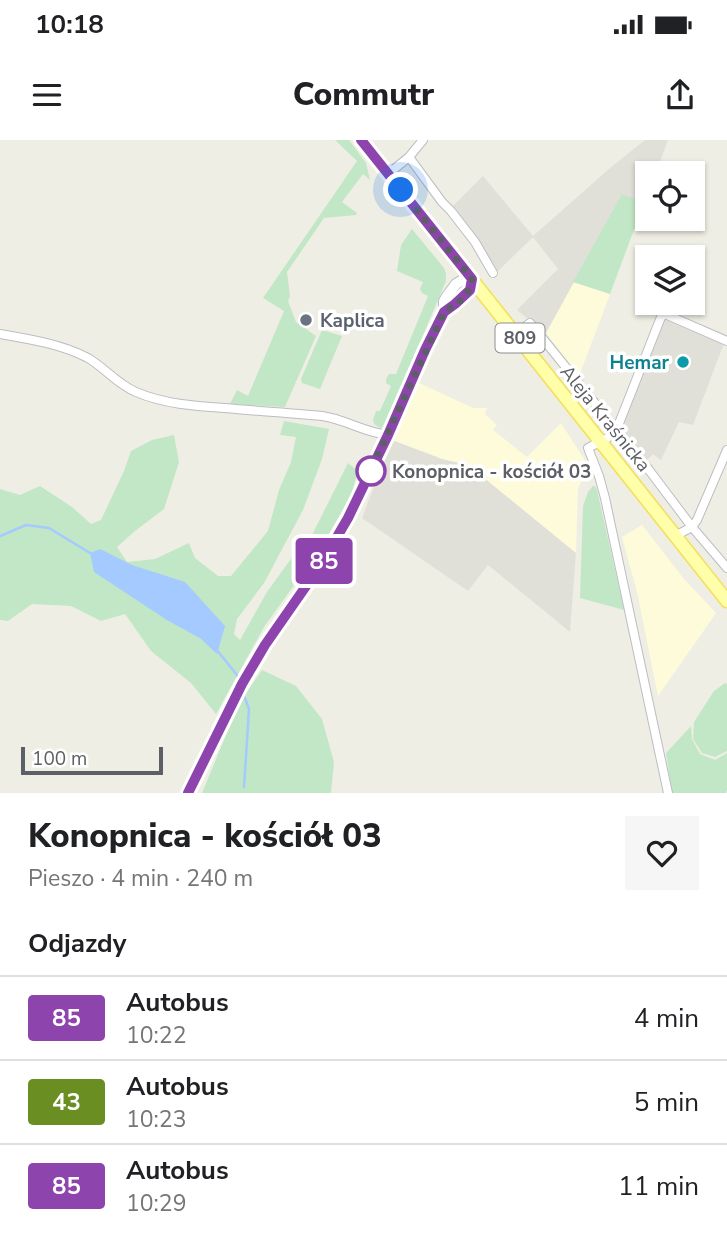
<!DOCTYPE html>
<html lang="pl">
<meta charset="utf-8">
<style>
:root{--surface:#fff;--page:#f6f6f6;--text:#202124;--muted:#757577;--line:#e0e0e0}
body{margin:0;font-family:"Nunito Sans",sans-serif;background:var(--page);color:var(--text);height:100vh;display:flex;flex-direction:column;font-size:26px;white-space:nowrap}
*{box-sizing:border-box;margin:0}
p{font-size:23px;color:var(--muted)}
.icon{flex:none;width:38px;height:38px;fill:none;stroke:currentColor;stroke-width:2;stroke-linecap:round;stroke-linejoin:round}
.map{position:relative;height:653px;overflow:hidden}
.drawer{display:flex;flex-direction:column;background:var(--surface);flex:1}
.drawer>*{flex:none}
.badge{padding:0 14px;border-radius:5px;font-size:24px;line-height:46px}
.buttons{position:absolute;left:635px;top:21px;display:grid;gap:14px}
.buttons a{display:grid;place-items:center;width:70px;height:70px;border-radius:0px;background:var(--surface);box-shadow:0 2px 5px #0004;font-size:35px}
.scale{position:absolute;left:21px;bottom:18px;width:142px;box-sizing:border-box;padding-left:7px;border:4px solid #5c5f65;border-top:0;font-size:19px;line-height:24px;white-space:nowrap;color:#5c5f65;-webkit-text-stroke:5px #fff;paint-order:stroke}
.you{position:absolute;width:35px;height:35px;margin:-18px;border:5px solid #fff;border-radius:50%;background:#1a73e8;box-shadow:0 0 0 10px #1a73e833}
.map>.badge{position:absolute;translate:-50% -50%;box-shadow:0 0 0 4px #fff}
h2{padding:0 28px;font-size:26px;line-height:63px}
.round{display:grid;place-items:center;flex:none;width:74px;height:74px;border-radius:0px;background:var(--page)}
.overview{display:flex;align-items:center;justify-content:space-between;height:119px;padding:0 28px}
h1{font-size:33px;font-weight:800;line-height:52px}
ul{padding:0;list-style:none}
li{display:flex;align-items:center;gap:21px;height:84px;padding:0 28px;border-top:2px solid var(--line)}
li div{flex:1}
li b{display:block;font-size:26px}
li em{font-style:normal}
li .badge{min-width:77px;font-weight:700;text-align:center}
.status{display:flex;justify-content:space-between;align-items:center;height:49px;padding:0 35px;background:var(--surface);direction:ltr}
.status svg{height:19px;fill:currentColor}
header{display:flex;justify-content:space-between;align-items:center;height:91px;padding:0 28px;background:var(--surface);font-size:32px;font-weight:800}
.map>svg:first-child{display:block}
.commercial{fill:#fefbda}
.industrial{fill:#e0e0d9}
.green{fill:#c1e7c6}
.water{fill:#a4caff}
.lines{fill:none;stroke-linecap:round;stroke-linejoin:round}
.stream{stroke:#a4caff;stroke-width:2.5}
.minor-casing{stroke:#bcbdc3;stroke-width:10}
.tertiary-casing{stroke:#bcbdc3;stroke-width:12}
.primary-casing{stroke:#f3df59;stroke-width:15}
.minor{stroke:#fff;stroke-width:8}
.tertiary{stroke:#fff;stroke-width:10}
.primary{stroke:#fffea9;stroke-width:12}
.line-casing{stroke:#fff;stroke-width:16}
.line{stroke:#8e44ad;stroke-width:10}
.walk{stroke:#5c5f65;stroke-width:7;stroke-dasharray:0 12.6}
.worship-dot{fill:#6b7280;stroke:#fff;stroke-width:2.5}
.culture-dot{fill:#0f9aa8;stroke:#fff;stroke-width:2.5}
.stop-dot{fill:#fff;stroke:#8e44ad;stroke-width:3.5}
.labels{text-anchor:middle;stroke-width:7;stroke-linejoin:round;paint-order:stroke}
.shield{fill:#fff;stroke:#8d8f93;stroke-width:2}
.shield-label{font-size:18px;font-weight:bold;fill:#5c5f65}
.worship-label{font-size:19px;font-weight:bold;fill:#5b616d;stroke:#fff;text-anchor:start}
.culture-label{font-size:19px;font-weight:bold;fill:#0d838f;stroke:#fff;text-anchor:end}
.street-label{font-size:19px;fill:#5c5f65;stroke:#fff}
.stop-label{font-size:19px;font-weight:bold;fill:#5c5f65;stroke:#fff;text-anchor:start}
</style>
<div class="status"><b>10:18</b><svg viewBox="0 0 49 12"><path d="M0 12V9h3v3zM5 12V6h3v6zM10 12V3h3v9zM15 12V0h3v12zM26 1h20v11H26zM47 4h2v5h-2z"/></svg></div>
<header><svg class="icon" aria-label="menu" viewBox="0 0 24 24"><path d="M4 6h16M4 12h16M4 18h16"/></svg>Commutr<svg class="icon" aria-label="share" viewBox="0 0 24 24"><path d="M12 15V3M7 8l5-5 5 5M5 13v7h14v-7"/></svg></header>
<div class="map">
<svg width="727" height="653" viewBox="0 0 727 653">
<rect width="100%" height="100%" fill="#efeee4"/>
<path class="commercial" d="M 573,142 L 610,154 L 579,236 L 546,193 Z
M 419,243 L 473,268 L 487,268 L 485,274 L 497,285 L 493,290 L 527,317 L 561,283 L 589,327 L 578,348 L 576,413 L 468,325 L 442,319 L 392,300 Z
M 642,385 L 684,439 L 716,473 L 658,556 L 637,452 L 622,397 Z"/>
<path class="industrial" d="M 645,0 L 668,0 L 656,33 L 648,33 L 647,55 L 644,63 L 622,55 L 546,193 L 517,170 L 558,129 L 533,97 L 498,131 L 482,106 L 452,67 L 483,36 L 533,96 L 610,28 Z
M 663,179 L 724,203 L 693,285 L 679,282 L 661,320 L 653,314 L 647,320 L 621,289 Z
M 392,300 L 442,319 L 468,325 L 576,413 L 570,492 L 488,425 L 468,451 L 362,378 Z"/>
<path class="green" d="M 335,0 L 349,0 L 366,23 L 370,40 L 363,34 L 342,62 L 357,73 L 356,75 L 324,78 L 287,132 L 290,156 L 288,161 L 296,182 L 316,196 L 285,267 L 230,264 L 237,250 L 248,256 L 284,171 L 263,158 L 357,21 Z
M 622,54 L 644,63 L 610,154 L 573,142 Z
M 412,89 L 444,128 L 446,134 L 446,141 L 384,287 L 380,288 L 374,284 L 373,280 L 376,271 L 380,271 L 391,246 L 386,243 L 386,239 L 389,234 L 396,234 L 428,156 L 422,153 L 420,149 L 423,142 L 397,131 L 401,105 Z
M 322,190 L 342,196 L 320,249 L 302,243 L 301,239 Z
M 284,281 L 329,289 L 322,319 L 303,370 L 264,443 L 237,479 L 234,494 L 240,500 L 267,452 L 293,416 L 312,395 L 348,323 L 358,331 L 351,355 L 322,406 L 264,487 L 216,574 L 191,543 L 151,511 L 125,474 L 101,481 L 71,466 L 32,464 L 8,481 L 0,480 L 0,349 L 20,355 L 40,346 L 72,367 L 91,384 L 101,380 L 124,331 L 131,311 L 152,300 L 174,295 L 179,322 L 164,369 L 135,391 L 117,407 L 127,422 L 155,419 L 189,403 L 195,418 L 218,436 L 231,436 L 268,391 L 279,350 L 291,322 L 296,297 L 280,295 Z
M 593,346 L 595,346 L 597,350 L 624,470 L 580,458 L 583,366 L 588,352 Z
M 262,530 L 296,546 L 322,579 L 334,622 L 331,653 L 202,653 L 229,588 L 244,556 Z
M 725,543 L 727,544 L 727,611 L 715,617 L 702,613 L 693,599 L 694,582 L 714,551 Z
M 691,586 L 692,599 L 700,614 L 715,620 L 727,613 L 727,650 L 726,653 L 672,653 L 666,613 Z"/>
<path class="water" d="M 100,409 L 132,425 L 185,442 L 225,486 L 217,514 L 198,496 L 167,480 L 94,432 L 90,413 Z"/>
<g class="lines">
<path class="stream" d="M 0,396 L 26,385 L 49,388 L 90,413
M 166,478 L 200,497
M 216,509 L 237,535 L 239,540
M 242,550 L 249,569 L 244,647"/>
<g class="minor-casing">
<path id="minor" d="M 409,17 L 442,62 L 451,71 L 475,102 L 493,133
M 388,34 L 409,17 L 423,0
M 0,194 C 29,199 61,204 88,218 C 105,228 117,244 136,252 C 164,264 195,266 225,268 C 257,271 290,273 322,276 C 345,279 365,293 389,295
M 516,194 L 530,183 L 535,189 L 649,330 L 692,387 L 727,428
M 675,396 L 692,387 L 697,380 L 727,310
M 668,653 L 605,358 L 599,336 L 588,308 L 611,296 L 616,291 L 661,177 L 665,174 L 727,201"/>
</g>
<g class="tertiary-casing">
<path id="tertiary" d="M 188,653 L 242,544 L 271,496 L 320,426 L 348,378 L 395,282 L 425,210 L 444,171 L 444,161 L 447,156 L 456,144 L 461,141 L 472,139 C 469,157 459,162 444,171"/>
</g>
<g class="primary-casing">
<path id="primary" d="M 361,0 L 727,461"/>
</g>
<use href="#minor" class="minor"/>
<use href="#tertiary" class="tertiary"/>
<use href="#primary" class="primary"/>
</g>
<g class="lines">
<g class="line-casing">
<path id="line" d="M 188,653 L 242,544 L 265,505 L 320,426 L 348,378 L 388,295 L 425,210 L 444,172 L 455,164 L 470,150 L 472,139 L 361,0"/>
</g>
<use href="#line" class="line"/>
<path class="walk" d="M 371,331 L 369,334 L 444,172 C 459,162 469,157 472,139 L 401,50"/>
</g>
<circle class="worship-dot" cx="306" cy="180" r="7"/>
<circle class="culture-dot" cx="683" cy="222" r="7"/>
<circle class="stop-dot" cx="371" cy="331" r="14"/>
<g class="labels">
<rect class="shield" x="495.5" y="183.5" width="49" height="29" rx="5"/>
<g class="shield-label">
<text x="520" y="204">809</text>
</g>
<g class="worship-label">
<text x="320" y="187">Kaplica</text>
</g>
<g class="culture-label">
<text x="669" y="229">Hemar</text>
</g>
<g class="street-label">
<text transform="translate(606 278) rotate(51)" y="7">Aleja Kraśnicka</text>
</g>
<g class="stop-label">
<text x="392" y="338">Konopnica - kościół 03</text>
</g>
</g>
</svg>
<div class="buttons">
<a><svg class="icon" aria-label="locate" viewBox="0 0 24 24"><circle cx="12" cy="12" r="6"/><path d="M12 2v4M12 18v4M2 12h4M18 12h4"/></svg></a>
<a><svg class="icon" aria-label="layers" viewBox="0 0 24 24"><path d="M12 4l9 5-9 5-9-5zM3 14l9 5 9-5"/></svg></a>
</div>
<div class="scale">100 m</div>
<div class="you" style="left:401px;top:50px"></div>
<b class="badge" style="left:324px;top:421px;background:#8e44ad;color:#fff">85</b>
</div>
<section class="drawer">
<div class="overview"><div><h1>Konopnica - kościół 03</h1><p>Pieszo · 4 min · 240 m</p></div><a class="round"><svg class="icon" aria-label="heart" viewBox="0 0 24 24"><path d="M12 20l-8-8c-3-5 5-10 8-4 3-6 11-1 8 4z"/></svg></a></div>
<h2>Odjazdy</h2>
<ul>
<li><span class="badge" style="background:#8e44ad;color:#fff">85</span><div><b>Autobus</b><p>10:22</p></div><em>4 min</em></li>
<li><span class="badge" style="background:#6b8e23;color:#fff">43</span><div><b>Autobus</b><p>10:23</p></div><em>5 min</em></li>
<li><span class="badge" style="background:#8e44ad;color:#fff">85</span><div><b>Autobus</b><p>10:29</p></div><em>11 min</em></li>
</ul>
</section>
